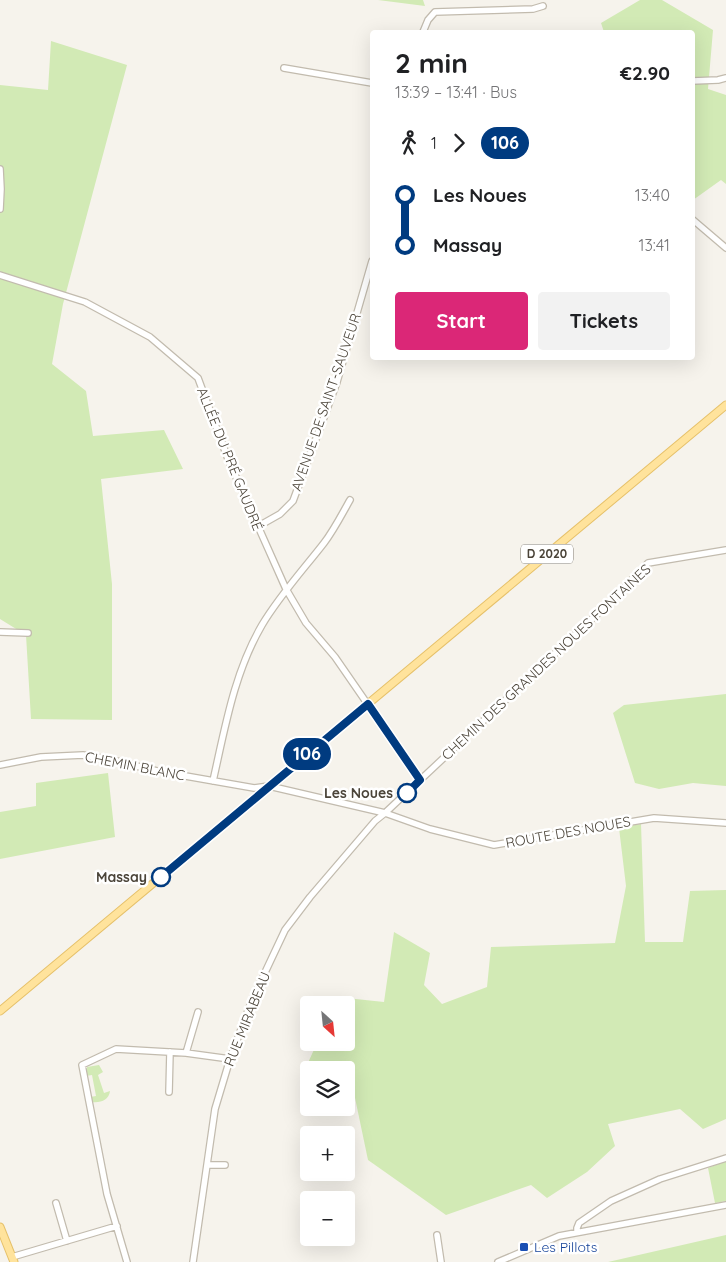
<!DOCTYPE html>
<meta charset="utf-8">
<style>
:root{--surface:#fff;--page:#f2f2f2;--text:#202124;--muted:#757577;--accent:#db2777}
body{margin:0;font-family:Quicksand,sans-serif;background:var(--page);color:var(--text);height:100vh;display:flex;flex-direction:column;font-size:19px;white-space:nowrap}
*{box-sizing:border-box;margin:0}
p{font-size:16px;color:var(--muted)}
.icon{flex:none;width:28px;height:28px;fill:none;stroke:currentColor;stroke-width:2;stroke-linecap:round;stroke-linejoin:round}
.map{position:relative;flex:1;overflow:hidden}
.drawer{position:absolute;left:370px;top:30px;width:325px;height:330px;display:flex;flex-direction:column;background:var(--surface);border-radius:5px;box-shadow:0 5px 20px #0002}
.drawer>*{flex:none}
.badge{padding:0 10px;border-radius:16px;font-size:18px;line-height:32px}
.needle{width:32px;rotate:153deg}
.buttons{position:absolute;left:300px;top:996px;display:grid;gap:10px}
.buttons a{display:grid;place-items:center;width:55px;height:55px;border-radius:5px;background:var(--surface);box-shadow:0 5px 20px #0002;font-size:25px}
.map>.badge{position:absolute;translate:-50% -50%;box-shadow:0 0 0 2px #fff}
.legs{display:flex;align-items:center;gap:8px;height:55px;padding:0 25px;font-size:16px}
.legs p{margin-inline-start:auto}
.summary{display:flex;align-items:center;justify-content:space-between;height:85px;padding:0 25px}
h1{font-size:28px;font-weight:800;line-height:38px}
.primary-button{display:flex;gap:10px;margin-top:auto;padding:10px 25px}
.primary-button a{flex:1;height:58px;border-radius:5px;background:var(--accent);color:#fff;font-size:20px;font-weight:800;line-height:58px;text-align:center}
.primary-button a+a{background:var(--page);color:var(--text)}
ul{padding:0 25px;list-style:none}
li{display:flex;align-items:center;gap:18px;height:50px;font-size:19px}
li i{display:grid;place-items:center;width:8px;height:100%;margin:0 6px;background:currentColor}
li i::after{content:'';width:12px;height:12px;margin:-6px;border:4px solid;border-radius:50%;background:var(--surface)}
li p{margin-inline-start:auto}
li:first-child i{background:linear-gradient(#0000 50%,currentColor 0)}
li:last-child i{background:linear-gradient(currentColor 50%,#0000 0)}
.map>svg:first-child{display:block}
.green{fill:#d2eab5}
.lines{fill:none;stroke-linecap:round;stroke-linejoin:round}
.minor-casing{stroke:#c2bbae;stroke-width:8}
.major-casing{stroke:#e6c16a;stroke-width:9}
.minor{stroke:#fff;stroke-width:5.5}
.major{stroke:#ffe39c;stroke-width:7}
.line-1-casing{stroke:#fff;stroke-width:11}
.line-1{stroke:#003b80;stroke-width:8}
.stop-1-dot{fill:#fff;stroke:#003b80;stroke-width:2.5}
.transit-dot{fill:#1a4fb4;stroke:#fff;stroke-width:2}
.labels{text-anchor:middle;stroke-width:5;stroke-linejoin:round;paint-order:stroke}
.shield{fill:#fff;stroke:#817c74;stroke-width:1}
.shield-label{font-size:12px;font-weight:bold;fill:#4b4439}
.street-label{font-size:14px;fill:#4b4439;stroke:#fff}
.stop-label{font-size:14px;font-weight:bold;fill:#4b4439;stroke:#fff;text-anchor:end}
.transit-label{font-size:14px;fill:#164399;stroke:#fff;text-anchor:start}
</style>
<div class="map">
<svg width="726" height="1262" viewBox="0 0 726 1262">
<rect width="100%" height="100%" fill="#f6f3ec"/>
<path class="green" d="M 378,0 L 423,0 L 425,6 Z
M 640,0 L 662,0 L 713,30 L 708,89 L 726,95 L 726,184 L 721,180 L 693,200 L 692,32 L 604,32 L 601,23 Z
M 51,41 L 127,65 L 63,304 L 52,364 L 86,391 L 93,436 L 164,430 L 183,469 L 101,479 L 112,584 L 112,720 L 31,719 L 26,635 L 0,619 L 0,85 L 48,90 Z
M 726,694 L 726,786 L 693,783 L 659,789 L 635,783 L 613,713 L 624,705 Z
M 108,773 L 115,837 L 0,859 L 0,812 L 36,806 L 36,783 Z
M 641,824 L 645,942 L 683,942 L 690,891 L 726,890 L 726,1119 L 703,1129 L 680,1109 L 608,1124 L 615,1146 L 587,1172 L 547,1198 L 531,1185 L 446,1215 L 368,1160 L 350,1074 L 346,1078 L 346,1070 L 309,1070 L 309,1090 L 302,1076 L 317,1043 L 346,1042 L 346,1005 L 333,1005 L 337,997 L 384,1002 L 394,932 L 430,953 L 424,985 L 442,1004 L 487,987 L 491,947 L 615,943 L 626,886 L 619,828 Z
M 99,1065 L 103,1072 L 98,1075 L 104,1093 L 110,1091 C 109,1100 101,1103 92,1102 L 90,1097 L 96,1096 L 92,1075 L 86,1076 L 87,1067 Z
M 726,1161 L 726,1201 L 715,1203 L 708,1168 Z
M 726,1235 L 726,1262 L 608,1262 Z"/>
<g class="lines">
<g class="minor-casing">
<path id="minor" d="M 423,32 L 428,20 L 435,12 L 533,9 L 543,6
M 284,68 L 372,83
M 692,81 L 718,80 L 726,78
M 0,169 L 1,189 L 0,209
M 692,219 L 726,248
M 0,275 L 85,302 L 150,337 L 198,378 L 228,459 L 286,589 L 306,623 L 335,657 L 420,780
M 257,527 L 280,514 L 293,501 L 337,382 L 372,261
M 0,632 L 28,633
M 0,765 L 41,757 L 83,755 L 108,759 L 157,771 L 254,788 L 269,786 L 385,813 L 430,829 L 494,845 L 654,818 L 726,823
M 213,781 C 225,728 234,673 262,625 C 280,595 303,570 324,543 C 334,530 342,514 350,500
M 186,1053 L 198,1012
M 169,1092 L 170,1052
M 207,1165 L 225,1165
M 56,1203 L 67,1241
M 577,1232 L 577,1228 L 579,1223 L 611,1201 L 660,1179 L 726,1158
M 437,1235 L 441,1262
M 12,1257 L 117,1226
M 127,1262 L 107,1194 L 82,1065 L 116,1049 L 186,1053 L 230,1059
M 193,1262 L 215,1109 L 230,1059 L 252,1000 L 285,930 L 310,897 L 375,821 L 385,813 L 611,601 L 648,563 L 726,550
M 498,1262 L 559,1236 L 726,1205"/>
</g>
<g class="major-casing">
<path id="major" d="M 0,1011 L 726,405
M 0,1227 L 14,1262"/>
</g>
<use href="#minor" class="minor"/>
<use href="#major" class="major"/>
</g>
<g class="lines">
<g class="line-1-casing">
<path id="line-1" d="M 161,877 L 368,704 L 420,780 L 407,793"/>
</g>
<use href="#line-1" class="line-1"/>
</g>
<g class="stop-1-dot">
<circle cx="407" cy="793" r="9"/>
<circle cx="161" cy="877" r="9"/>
</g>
<rect class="transit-dot" x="519" y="1242" width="10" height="10" rx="2.5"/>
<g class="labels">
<rect class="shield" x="521" y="544.5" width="52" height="19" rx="4"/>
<g class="shield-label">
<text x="547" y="558">D 2020</text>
</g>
<g class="street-label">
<text transform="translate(326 402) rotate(-71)" y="5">AVENUE DE SAINT-SAUVEUR</text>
<text transform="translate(230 459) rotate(68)" y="5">ALLÉE DU PRÉ GAUDRÉ</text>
<text transform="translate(546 662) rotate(-43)" y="5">CHEMIN DES GRANDES NOUES FONTAINES</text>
<text transform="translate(135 766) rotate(11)" y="5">CHEMIN BLANC</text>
<text transform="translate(568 832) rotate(-10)" y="5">ROUTE DES NOUES</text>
<text transform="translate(247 1019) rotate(-68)" y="5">RUE MIRABEAU</text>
</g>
<g class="stop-label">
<text x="393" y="798">Les Noues</text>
<text x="147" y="882">Massay</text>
</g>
<g class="transit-label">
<text x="534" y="1252">Les Pillots</text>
</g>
</g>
</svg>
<div class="buttons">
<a><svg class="needle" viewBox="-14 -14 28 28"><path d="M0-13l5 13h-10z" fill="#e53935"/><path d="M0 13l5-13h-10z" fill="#757577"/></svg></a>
<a><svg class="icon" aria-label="layers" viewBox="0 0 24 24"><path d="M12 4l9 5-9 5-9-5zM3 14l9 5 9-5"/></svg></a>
<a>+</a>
<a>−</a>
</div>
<b class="badge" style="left:307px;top:754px;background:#003b80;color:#fff">106</b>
<section class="drawer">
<div class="summary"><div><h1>2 min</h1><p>13:39 – 13:41 · Bus</p></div><b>€2.90</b></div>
<div class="legs"><svg class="icon" aria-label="walk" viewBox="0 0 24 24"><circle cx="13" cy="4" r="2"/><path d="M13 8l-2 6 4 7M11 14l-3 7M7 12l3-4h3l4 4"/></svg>1<svg class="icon" aria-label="forward" viewBox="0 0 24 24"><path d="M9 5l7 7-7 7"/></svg><b class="badge" style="background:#003b80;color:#fff">106</b></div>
<ul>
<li><i style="color:#003b80"></i><b>Les Noues</b><p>13:40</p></li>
<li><i style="color:#003b80"></i><b>Massay</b><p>13:41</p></li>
</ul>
<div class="primary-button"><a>Start</a><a>Tickets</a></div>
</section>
</div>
